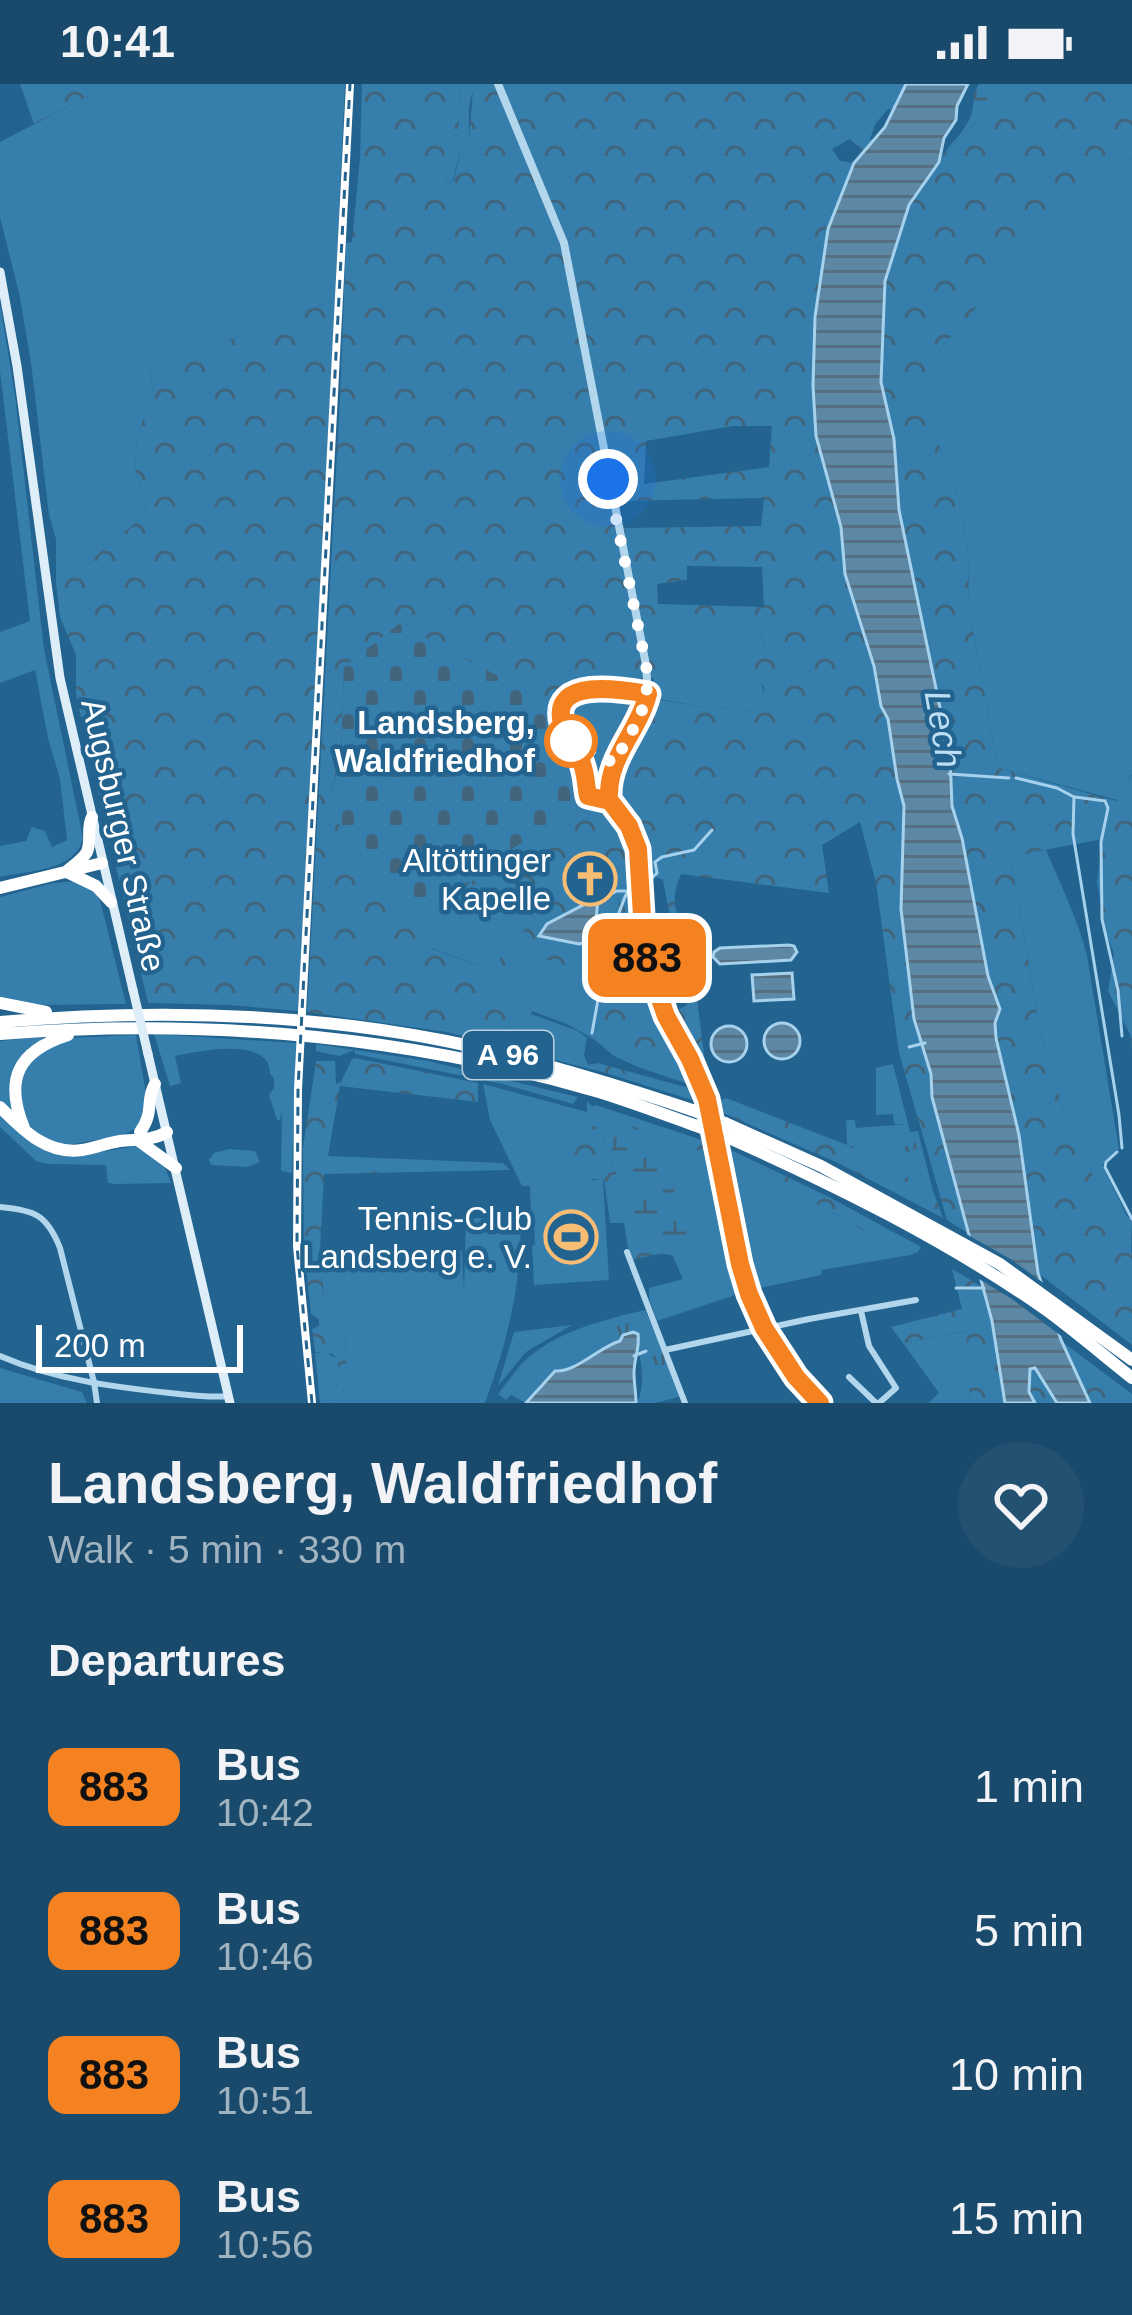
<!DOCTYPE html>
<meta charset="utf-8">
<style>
:root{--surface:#1a4a6b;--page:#235171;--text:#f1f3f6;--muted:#9fb3c1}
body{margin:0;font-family:Arial,sans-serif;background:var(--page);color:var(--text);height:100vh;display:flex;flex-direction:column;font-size:45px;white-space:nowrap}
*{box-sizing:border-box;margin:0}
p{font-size:39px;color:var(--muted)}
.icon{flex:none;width:66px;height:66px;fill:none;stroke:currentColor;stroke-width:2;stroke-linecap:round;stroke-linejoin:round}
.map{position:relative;height:1319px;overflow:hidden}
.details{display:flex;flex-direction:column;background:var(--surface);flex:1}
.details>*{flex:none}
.badge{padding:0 24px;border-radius:18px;font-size:42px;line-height:78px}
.scale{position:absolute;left:36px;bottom:30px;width:207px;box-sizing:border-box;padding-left:12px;border:6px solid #fff;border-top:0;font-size:33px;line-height:42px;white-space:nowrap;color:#fff;-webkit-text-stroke:9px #22638f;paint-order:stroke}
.you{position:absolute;width:60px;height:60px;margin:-30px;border:9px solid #fff;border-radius:50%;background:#1a73e8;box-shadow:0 0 0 18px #1a73e833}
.map>.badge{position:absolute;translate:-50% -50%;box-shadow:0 0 0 6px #fff}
h2{padding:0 48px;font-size:45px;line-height:108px}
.round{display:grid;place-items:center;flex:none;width:126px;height:126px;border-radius:63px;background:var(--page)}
.summary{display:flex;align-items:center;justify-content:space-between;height:204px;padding:0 48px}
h1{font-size:57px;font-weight:800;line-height:90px}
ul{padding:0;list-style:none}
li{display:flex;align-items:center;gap:36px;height:144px;padding:0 48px}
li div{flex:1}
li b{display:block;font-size:45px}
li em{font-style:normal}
li .badge{min-width:132px;font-weight:700;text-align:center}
.status{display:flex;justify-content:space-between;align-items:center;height:84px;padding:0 60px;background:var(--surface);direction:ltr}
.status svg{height:33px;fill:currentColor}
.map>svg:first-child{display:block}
.green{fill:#367eac}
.forest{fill:url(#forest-crowns);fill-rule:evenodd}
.wetland{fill:url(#wetland-marsh)}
.cemetery{fill:url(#cemetery-stones)}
.park{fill:url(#park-tufts)}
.water{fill:url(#water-rules);stroke:#a6d2ed;stroke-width:3}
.pier{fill:#22638f}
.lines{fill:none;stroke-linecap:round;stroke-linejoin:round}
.stream{stroke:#a6d2ed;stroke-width:3}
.minor{stroke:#b2d6ec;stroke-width:6}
.tertiary{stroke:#b2d6ec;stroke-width:8}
.secondary{stroke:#deeef9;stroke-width:9}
.motorway{stroke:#fff;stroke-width:12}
.rail-casing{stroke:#fff;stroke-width:8}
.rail{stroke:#22638f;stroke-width:3;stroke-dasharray:9;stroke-linecap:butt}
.secondary-bridge{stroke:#deeef9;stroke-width:9}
.motorway-bridge{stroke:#fff;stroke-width:12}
.line-casing{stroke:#fff;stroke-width:27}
.line{stroke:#f58220;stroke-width:18}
.walk{stroke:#fff;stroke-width:12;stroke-dasharray:0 21.6}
.stop-dot{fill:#fff;stroke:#f58220;stroke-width:6}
.labels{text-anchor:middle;stroke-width:9;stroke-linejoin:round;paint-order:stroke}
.shield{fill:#22638f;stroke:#bdd0dd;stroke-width:3}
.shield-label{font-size:30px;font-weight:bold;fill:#fff}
.stop-label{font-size:33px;font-weight:bold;fill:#fff;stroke:#22638f;text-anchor:end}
.street-label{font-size:33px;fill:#fff;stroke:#22638f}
.poi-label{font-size:33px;fill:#fff;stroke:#22638f;text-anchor:end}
.water-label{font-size:36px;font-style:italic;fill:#bedff3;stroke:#22638f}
</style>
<div class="status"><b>10:41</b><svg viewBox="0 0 49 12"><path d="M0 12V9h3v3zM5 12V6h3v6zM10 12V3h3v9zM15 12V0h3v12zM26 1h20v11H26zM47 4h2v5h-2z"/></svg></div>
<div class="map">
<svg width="1132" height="1319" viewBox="0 0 1132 1319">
<defs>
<pattern id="forest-crowns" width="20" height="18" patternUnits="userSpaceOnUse" patternTransform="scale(3)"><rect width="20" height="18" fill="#367eac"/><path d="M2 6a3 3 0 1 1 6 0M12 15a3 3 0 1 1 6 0" fill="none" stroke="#41657c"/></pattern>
<pattern id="wetland-marsh" width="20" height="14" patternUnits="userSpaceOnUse" patternTransform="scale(3)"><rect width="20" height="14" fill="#367eac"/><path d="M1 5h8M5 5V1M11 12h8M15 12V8" fill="none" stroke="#41657c"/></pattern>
<pattern id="cemetery-stones" width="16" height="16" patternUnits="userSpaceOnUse" patternTransform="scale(3)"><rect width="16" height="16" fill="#367eac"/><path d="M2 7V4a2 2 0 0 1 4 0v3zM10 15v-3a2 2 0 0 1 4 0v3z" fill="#41657c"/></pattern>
<pattern id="park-tufts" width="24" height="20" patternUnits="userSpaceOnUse" patternTransform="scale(3)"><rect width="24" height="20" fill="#367eac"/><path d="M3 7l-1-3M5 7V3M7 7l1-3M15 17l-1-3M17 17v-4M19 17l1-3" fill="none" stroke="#41657c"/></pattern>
<pattern id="water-rules" width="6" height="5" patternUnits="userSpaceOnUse" patternTransform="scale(3)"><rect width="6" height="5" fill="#5c88a6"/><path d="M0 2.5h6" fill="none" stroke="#567082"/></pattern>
</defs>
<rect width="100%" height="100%" fill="#22638f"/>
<path class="green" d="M 111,0 L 345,0 L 335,216 L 150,287 L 153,311 L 137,351 L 135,385 L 146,421 L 145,432 L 115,455 L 75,492 L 56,499 L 56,455 L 49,431 L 31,279 L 19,209 L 0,133 L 0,58 Z
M 460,0 L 479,0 C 465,12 470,39 469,56 L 461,63 L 453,96 L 447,100 L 442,55 L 458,50 Z
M 1132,74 L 1132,690 L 1117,716 L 998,684 L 969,526 L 968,468 L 959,418 L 940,364 L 923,326 L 943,261 L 1044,147 Z
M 0,220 L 15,311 L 44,565 L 83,754 C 75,788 28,786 0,793 L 0,762 L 26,757 L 32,743 L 45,747 L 52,763 L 67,756 L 60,695 L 48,654 L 35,586 L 0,599 L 0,548 L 30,537 L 0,287 Z
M 650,531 C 684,532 752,519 765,561 L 755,566 L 739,566 C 753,586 768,598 763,624 L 754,627 L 696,622 L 660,615 Z
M 595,610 L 632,614 L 636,624 L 608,678 L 602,713 L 588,706 L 589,694 L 594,693 L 589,674 L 584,676 L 588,670 L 579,655 L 574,657 L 577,651 L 572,641 L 566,643 L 565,630 L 575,616 Z
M 1046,766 C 1061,802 1078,835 1087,872 L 1119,1065 L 1102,1081 L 1127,1132 L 1132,1137 L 1131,1170 L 1116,1163 L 1100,1101 L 1080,1072 L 1070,1049 L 1041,952 L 1012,782 L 1023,770 Z
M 583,774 L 602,797 L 596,805 L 617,813 L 619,822 L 613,830 L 629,843 L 635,844 L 636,849 L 620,842 L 609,875 L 621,870 L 640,872 L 652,909 L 615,912 L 603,905 L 595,956 L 569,941 L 532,927 L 491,886 L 431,864 L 460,834 L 509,806 L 536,834 L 493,885 L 537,872 L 597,891 L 600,851 L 596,850 L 599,826 L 593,812 L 569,802 L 578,775 Z
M 78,797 L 96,809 L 101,820 L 126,920 L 33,921 L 0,915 L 0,813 L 53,799 Z
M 510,929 L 529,934 L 531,930 L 578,947 L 587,954 L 584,971 L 506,952 Z
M 154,950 L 296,959 L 292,1089 L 281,1087 L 282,1028 L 280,1036 L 277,1036 L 269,1011 L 274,1004 L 274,994 L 270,990 C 271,952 200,967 175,972 L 181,999 L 170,1002 Z
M 136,951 L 148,1022 L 138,1043 L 124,1051 L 68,1061 L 49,1058 L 26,1039 L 19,996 L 29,975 L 68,954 Z
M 41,953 L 42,956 L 33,962 L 13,1027 L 9,1027 L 0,1019 L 0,957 Z
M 316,960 L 428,977 L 578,1013 L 573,1020 L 503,1000 L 355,970 L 355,966 L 339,972 L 316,967 Z
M 662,965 L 675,966 L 687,977 L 694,997 L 685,999 L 638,983 L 652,969 Z
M 893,980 L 908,1040 L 894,1040 L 893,1030 L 876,1031 L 876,984 Z
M 483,1000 L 591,1029 L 728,1076 L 785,1103 L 910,1171 L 822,1186 L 821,1191 L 750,1206 L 657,1237 L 649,1214 L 649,1204 L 683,1195 L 671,1168 L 653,1171 L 627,1122 L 599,1040 L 584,1085 L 592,1096 L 603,1095 L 609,1196 L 534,1201 L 532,1162 L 535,1160 L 534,1143 L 531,1142 L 530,1102 L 522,1102 L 490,1036 Z
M 0,1026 L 27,1052 L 88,1070 L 137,1062 L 162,1075 L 171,1099 L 115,1100 L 108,1099 L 106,1081 L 48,1080 L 36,1077 L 0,1043 Z
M 922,1063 L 933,1107 L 878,1078 Z
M 229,1065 L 255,1067 L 260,1078 L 247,1083 L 211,1081 L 209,1076 L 214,1069 Z
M 466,1134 L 521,1134 C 521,1202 508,1256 485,1319 L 341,1319 L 347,1286 L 345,1251 L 324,1214 L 320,1166 L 462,1166 L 464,1208 Z
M 641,1227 L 655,1262 L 639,1267 L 638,1250 L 633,1248 L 627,1230 Z
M 596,1239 L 607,1264 L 575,1280 L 567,1287 L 555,1287 L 541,1300 L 518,1284 C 538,1261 567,1248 596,1239 Z
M 572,1241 L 526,1268 L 498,1302 L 514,1248 Z
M 967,1247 L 970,1319 L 928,1319 L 939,1309 L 903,1259 Z
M 325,1268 L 337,1275 C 342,1291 338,1305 329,1319 L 320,1319 L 315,1269 Z
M 0,1284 L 82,1308 L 87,1319 L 0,1319 Z"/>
<path class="forest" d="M 20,0 L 111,0 L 34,40 Z
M 362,0 L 460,0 L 458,50 L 443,55 L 447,100 L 454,96 L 461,63 L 469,56 L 473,5 L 479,0 L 906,0 L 895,19 L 895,27 L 888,25 L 876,39 L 870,55 L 873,57 L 863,67 L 850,55 L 832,65 L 840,77 L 854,79 L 840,117 L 815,233 L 813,302 L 816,352 L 841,443 L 845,490 L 874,582 L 881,622 L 888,635 L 897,695 L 904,722 L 901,825 L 914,935 L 931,990 L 932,1014 L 968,1149 L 947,1136 L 899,969 L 876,799 L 860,738 L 822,761 L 829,809 L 681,790 C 674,808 669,828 687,840 L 709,1008 L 671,930 L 687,921 L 663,796 L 645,788 C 643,772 640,757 632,742 C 624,727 613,718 615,699 C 618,659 659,648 653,594 L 641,594 L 634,602 C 601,598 567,592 556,630 L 550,632 L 525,606 L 344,583 L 341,675 L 331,708 L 346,710 L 345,722 L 331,726 L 348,756 L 418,842 L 508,767 L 557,737 L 551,727 L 570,712 L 577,711 L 577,704 L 583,705 L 587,717 C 621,727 632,754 638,787 L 635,788 L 630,809 L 635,844 L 629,843 L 612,829 L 619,822 L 618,814 L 607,816 L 596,805 L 602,797 L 583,775 L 579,775 L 580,797 L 570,799 L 569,802 L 593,812 L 597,821 C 576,816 556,839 540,852 L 579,860 L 590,857 L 594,850 L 600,851 L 597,891 L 537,872 L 493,886 L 532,927 L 530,934 L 510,930 L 506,951 L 584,971 L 588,981 L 598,979 L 696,1006 L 698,1018 L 606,989 L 447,948 L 307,928 L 340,314 L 346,159 L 352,158 L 360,74 ZM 733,342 L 772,342 L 769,383 L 644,400 L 646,357 ZM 764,414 L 761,442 L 623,444 L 617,417 ZM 687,482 L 762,483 L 764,523 L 658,520 L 657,500 L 687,496 ZM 651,531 C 684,532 754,521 765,561 L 755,566 L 739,566 C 732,585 749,594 764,602 L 763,624 L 754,627 L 696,622 L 661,616 ZM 509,806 L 535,833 L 491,886 L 432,865 L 460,834 Z
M 1009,0 L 1132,0 L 1132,74 L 1044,147 L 943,261 L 924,326 L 940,364 L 959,418 L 968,468 L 969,526 L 998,684 L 1116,717 L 1132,691 L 1132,967 L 1131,952 L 1108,907 L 1114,869 L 1106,850 L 1097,798 L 1103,755 L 1023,770 L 1012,782 L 1041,952 L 1070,1049 L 1080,1072 L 1100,1100 L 1116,1163 L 1132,1169 L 1132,1261 L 1038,1189 L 1019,1052 L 996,954 L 995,939 L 1000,925 L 988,892 L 962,754 L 951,722 L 950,672 L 899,426 L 894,355 L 881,298 L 885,197 L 909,121 L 939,78 Z
M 335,216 L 298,927 L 229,921 L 148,919 L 86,656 L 76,610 L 76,571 L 60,533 L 56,499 L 75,492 L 115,455 L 145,432 L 146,421 L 135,385 L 137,351 L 153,311 L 150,287 Z
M 614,842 L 620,842 L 636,849 L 640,872 L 621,870 L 608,876 Z
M 603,904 L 615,912 L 652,909 L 687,977 L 674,966 C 657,965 650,971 638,983 L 614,972 L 595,956 Z
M 355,974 L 478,999 L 478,1018 L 340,1002 L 328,1072 L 503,1079 L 510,1086 L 324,1090 L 320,1166 L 324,1214 L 345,1251 L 347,1287 L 341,1319 L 329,1319 C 339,1304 344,1285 333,1270 L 315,1268 L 312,1245 L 319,1242 L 319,1235 L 311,1230 L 304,1165 L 303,1064 L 316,977 L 335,977 L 336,1000 L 341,998 L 352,975 Z
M 726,1014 L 847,1061 L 933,1107 L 943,1134 L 838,1079 L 714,1025 L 714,1019 Z
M 596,1021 L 729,1065 L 829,1113 L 921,1163 L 918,1168 L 910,1171 L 785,1103 L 728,1076 L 591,1029 L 589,1024 Z
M 585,1039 L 599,1040 L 627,1122 L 653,1171 L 633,1176 L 629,1169 L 624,1139 L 610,1139 L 604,1095 L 591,1095 L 584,1085 L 570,1075 L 572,1061 Z
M 952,1185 L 984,1204 L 992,1237 L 1005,1319 L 970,1319 L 966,1247 L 903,1259 L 891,1243 L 962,1225 Z
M 1061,1257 L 1132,1310 L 1132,1319 L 1090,1319 Z
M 1030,1284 L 1035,1284 L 1057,1319 L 1035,1319 L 1029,1308 Z"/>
<path class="wetland" d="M 979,0 L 1009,0 L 939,78 C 947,61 967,48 972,28 C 975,16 972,11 979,0 Z
M 587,1017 L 596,1027 L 628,1036 L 659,1065 L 673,1097 L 679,1130 L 691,1161 L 679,1173 L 656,1168 L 631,1121 L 606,1047 L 592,1045 L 587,1036 Z"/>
<path class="cemetery" d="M 399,540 L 525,606 L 550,632 L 560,654 L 556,658 L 573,682 L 576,681 L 579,710 L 571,712 L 571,717 L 552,727 L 558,737 L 508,767 L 418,842 L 348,756 L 330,725 L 345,722 L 345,710 L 331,709 L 341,675 L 344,583 Z"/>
<path class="park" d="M 846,1036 L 855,1036 L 856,1044 L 908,1040 L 910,1048 L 918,1047 L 922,1063 L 878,1078 L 847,1061 Z
M 645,1226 L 683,1312 L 655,1319 L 637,1319 C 645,1303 642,1284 639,1267 L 654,1262 L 641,1227 Z
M 627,1230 L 633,1248 L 607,1264 L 596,1239 Z
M 518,1284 L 541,1300 L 526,1319 L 511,1311 L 506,1316 L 498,1310 Z"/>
<path class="water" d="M 906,0 L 968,0 L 957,22 L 956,36 L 944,54 L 939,78 L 909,121 L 885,197 L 881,298 L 894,355 L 899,426 L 950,672 L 952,722 L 962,754 L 988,892 L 1000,925 L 995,939 L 996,954 L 1019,1051 L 1038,1189 L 1061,1256 L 1090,1319 L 1057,1319 L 1035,1284 L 1030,1285 L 1029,1308 L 1035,1319 L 1005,1319 L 992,1237 L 932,1013 L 931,990 L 914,935 L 901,825 L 904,722 L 897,695 L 888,635 L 881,622 L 874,582 L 845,490 L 841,443 L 816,352 L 813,302 L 815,233 L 828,145 L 854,79 L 885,43 Z
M 589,818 L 597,821 C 598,828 593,851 590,857 L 579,860 L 539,852 L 547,840 Z
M 789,861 L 794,862 L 797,868 L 791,876 L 720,880 L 713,873 L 714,868 L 720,864 Z
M 792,889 L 794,915 L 754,917 L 752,891 Z
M764 957a18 18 0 1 1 36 0a18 18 0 1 1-36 0Z
M711 960a18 18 0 1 1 36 0a18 18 0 1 1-36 0Z
M 633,1248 L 638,1250 C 640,1264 634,1274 634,1289 C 634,1299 636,1309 636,1319 L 526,1319 L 555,1287 C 577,1288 599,1263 620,1257 L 623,1251 Z"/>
<path class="pier" d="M 961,1147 L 1012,1176 L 1049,1203 L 1068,1257 L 1012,1215 L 974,1192 Z"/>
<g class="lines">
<path class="stream" d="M 949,690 L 1009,694
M 1016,694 L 1057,704 L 1074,713 L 1073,750 L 1119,1031 L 1122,1064
M 1075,713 L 1105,717 L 1108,724 L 1101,758 L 1102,835 L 1118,906 L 1122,952
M 648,798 L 657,789 L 655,778 L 662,773 L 694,766 L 712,746
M 603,814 L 617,807 L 628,807
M 592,949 L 611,843 C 620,833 621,819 628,807 L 635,805
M 909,963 L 925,959
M 1117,1068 L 1106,1078 L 1105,1083 L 1132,1135
M 956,1204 L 984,1204
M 634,1272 L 646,1267"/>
<path class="minor" d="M 0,1123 C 35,1126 47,1131 60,1164 L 94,1298 L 97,1319
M 627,1168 L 685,1319
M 861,1227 L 869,1262 L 896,1304 L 879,1319
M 665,1266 L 809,1235 L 916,1216
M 0,1272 C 53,1295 113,1303 170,1309 C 190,1311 209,1314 228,1312
M 849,1293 L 876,1319"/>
<path class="tertiary" d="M 498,0 L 564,159 L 646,581 L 648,610 L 645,623 L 611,687 L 609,710 L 613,722 L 629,742 L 638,765 L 643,848 L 656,908 L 708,1015 L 711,1031
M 714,1046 C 724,1098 731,1162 749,1210 C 764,1251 791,1287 820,1319"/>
<path class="secondary" d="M 0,188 L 17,282 L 60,594 L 133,906
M 148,970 L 230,1319"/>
<path class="motorway" d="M 67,787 C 73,782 83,775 87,768 C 92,756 86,745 92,733
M 67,788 L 96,802 L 111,818
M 0,804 L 102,779
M 0,919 L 46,928
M 0,938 C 149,925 299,928 446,957 C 530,974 611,999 692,1026
M 0,950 C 203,934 403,951 599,1008 C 631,1018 663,1030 694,1041
M 0,1023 C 24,1047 47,1071 82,1066 C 95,1064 107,1059 120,1057 C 137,1055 152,1057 167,1048
M 725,1039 L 821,1082 L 1000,1180 L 1132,1276
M 24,1044 C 4,995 18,967 68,951
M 140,1048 C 155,1028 145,1016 155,1000
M 727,1053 C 837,1102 946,1156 1045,1225 C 1075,1247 1103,1271 1132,1294
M 139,1057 L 176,1084"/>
<g class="rail-casing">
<path id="rail" d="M 312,1319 L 297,1162 L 298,1005 L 350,0"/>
</g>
<use href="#rail" class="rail"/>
<path class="secondary-bridge" d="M 133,906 L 148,970"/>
<path class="motorway-bridge" d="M 692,1026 L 725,1039
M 694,1041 L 727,1053"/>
</g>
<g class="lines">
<g class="line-casing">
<path id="line" d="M 609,710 C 609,672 639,646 648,610 C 625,606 550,592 562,639 C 566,654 579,667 583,683 C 586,693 586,702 588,712 L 610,717 L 629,742 L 638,765 L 643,848 L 651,889 L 666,932 L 690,975 L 707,1015 L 740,1180 L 749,1210 L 764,1244 L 796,1293 L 820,1319"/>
</g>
<use href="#line" class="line"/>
<path class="walk" d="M 571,657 L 614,679 C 633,643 652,624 646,581 L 608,395"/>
</g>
<defs>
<g id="church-ring" transform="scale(2.7)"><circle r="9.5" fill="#22638f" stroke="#f8bd75" stroke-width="1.5"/><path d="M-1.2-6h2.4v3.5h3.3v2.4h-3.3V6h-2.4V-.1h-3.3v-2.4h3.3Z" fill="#f8bd75"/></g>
<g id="stadium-ring" transform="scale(2.7)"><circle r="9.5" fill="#22638f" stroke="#f8bd75" stroke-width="1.5"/><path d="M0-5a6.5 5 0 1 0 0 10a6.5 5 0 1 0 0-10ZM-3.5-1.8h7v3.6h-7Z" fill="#f8bd75"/></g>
</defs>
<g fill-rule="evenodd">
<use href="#church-ring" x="590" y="795"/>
<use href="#stadium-ring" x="571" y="1153"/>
</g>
<circle class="stop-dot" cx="571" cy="657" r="24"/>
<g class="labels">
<rect class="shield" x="463" y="947" width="90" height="48" rx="9"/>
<g class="shield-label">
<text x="508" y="981">A 96</text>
</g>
<g class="stop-label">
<text x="535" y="650">Landsberg,<tspan x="535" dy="38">Waldfriedhof</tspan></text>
</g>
<g class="street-label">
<text transform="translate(124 751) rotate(77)" y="12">Augsburger Straße</text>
</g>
<g class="poi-label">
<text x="551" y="788">Altöttinger<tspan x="551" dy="38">Kapelle</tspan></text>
<text x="532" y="1146">Tennis-Club<tspan x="532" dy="38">Landsberg e. V.</tspan></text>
</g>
<g class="water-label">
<text transform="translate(944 645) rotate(80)" y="13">Lech</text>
</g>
</g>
</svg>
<div class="scale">200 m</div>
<div class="you" style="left:608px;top:395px"></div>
<b class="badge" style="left:647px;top:874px;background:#f58220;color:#111">883</b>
</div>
<section class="details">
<div class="summary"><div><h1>Landsberg, Waldfriedhof</h1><p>Walk · 5 min · 330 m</p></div><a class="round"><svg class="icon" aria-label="heart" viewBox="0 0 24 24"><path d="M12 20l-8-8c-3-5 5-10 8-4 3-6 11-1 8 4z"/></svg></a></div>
<h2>Departures</h2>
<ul>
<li><span class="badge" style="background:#f58220;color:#111">883</span><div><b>Bus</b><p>10:42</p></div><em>1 min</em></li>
<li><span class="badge" style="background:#f58220;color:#111">883</span><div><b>Bus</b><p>10:46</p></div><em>5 min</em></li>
<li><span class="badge" style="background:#f58220;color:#111">883</span><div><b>Bus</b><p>10:51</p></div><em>10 min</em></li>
<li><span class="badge" style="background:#f58220;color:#111">883</span><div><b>Bus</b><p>10:56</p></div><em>15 min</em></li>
</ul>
</section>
